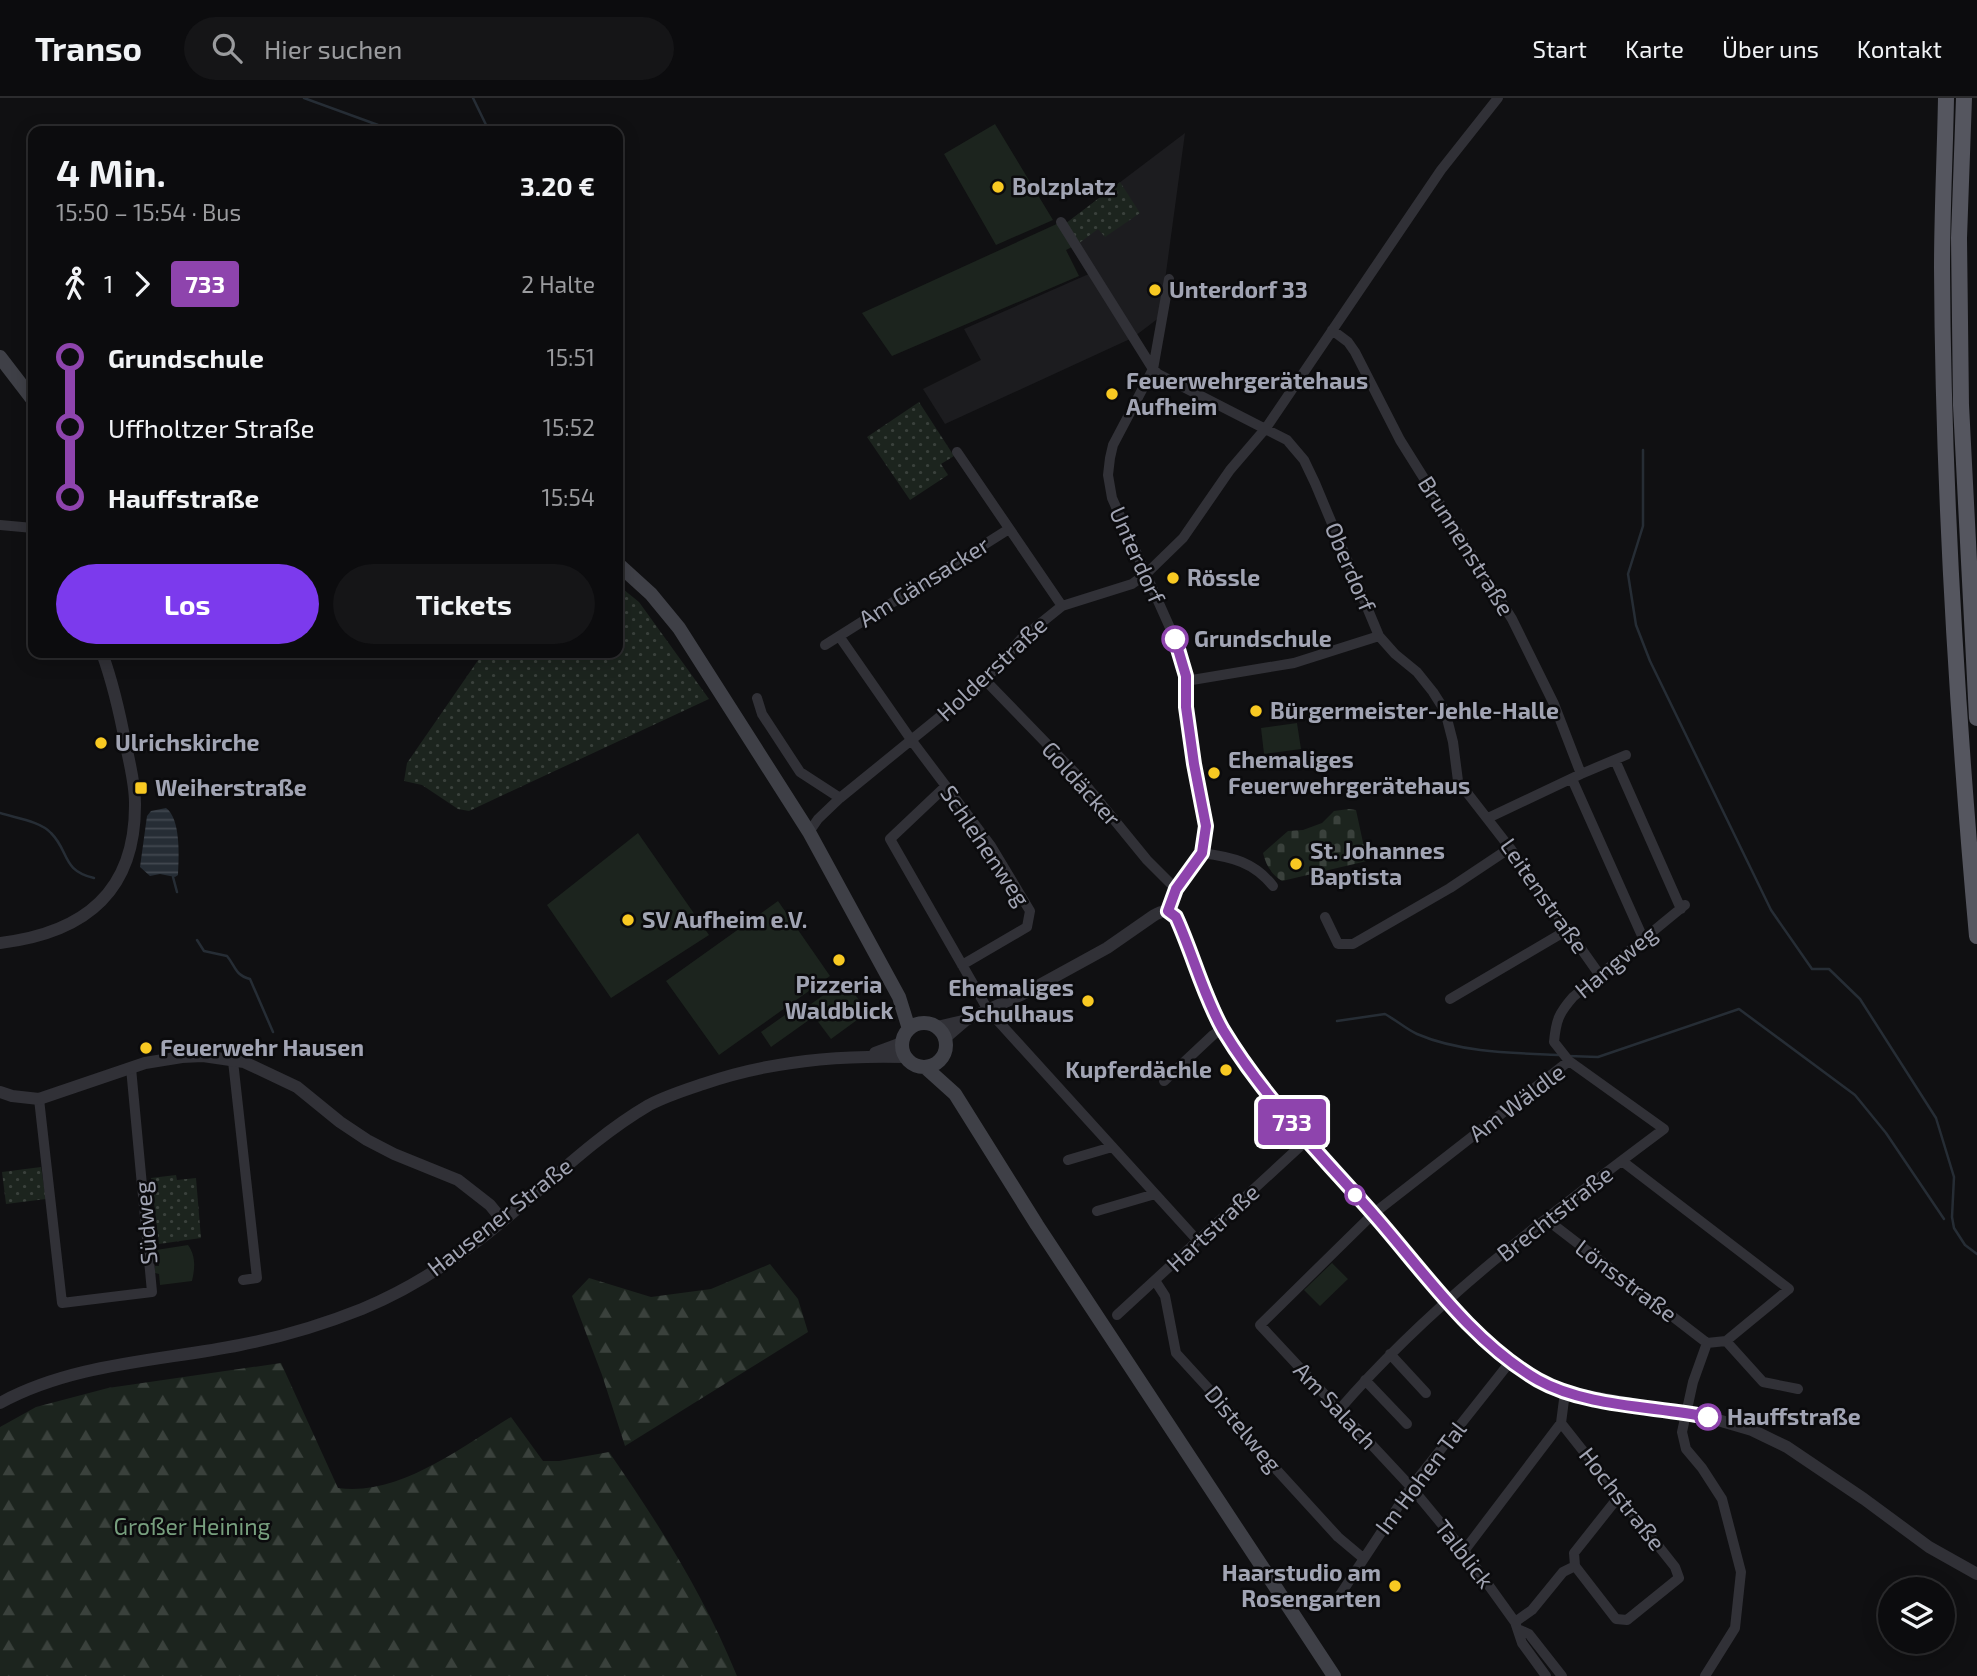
<!DOCTYPE html>
<html lang="de">
<meta charset="utf-8">
<style>
:root{--surface:#0c0c0e;--page:#151517;--text:#f1f3f6;--muted:#9a9b9e;--line:#2c2c2e;--accent:#7c3aed}
body{margin:0;font-family:"Exo 2",sans-serif;background:var(--page);color:var(--text);height:100vh;display:flex;flex-direction:column;font-size:26px;white-space:nowrap}
*{box-sizing:border-box;margin:0}
p{font-size:23px;color:var(--muted)}
.icon{flex:none;width:38px;height:38px;fill:none;stroke:currentColor;stroke-width:2;stroke-linecap:round;stroke-linejoin:round}
.map{position:relative;flex:1;overflow:hidden}
.sheet{position:absolute;left:28px;top:28px;width:595px;height:532px;display:flex;flex-direction:column;background:var(--surface);border-radius:14px;box-shadow:0 4px 18px #0003,0 0 0 2px var(--line)}
.sheet>*{flex:none}
.badge{padding:0 14px;border-radius:5px;font-size:24px;line-height:46px}
.fabs{position:absolute;left:1878px;top:1479px;display:grid;gap:14px}
.fabs a{display:grid;place-items:center;width:77px;height:77px;border-radius:50%;background:var(--surface);box-shadow:0 4px 18px #0003,0 0 0 2px var(--line);font-size:35px}
.map>.badge{position:absolute;translate:-50% -50%;box-shadow:0 0 0 4px #fff}
.legs{display:flex;align-items:center;gap:10px;height:77px;padding:0 28px;font-size:23px}
.legs p{margin-inline-start:auto}
.headline{display:flex;align-items:center;justify-content:space-between;height:119px;padding:0 28px}
h1{font-size:38px;font-weight:700;line-height:52px}
.primary-button{display:flex;gap:14px;margin-top:auto;padding:14px 28px}
.primary-button a{flex:1;height:80px;border-radius:42px;background:var(--accent);color:#fff;font-size:28px;font-weight:700;line-height:80px;text-align:center}
.primary-button a+a{background:var(--page);color:var(--text)}
ul{padding:0 28px;list-style:none}
li{display:flex;align-items:center;gap:24px;height:70px;font-size:26px}
li i{display:grid;place-items:center;width:10px;height:100%;margin:0 9px;background:currentColor}
li i::after{content:'';width:18px;height:18px;margin:-9px;border:5px solid;border-radius:50%;background:var(--surface)}
li p{margin-inline-start:auto}
li:first-child i{background:linear-gradient(#0000 50%,currentColor 0)}
li:last-child i{background:linear-gradient(currentColor 50%,#0000 0)}
header{display:flex;align-items:center;gap:42px;box-sizing:border-box;height:98px;padding:0 35px;background:var(--surface);border-bottom:2px solid var(--line)}
header strong{font-size:33px}
nav{display:flex;gap:38px;margin-inline-start:auto;font-size:24px}
.search{width:490px;height:63px;background:var(--page);display:flex;align-items:center;gap:18px;box-sizing:border-box;padding:0 24px;border-radius:38px;color:var(--muted);font-size:26px}
.map>svg:first-child{display:block}
.built{fill:#1c1c1f}
.grass{fill:url(#grass-dots)}
.forest{fill:url(#forest-firs)}
.cemetery{fill:url(#cemetery-stones)}
.green{fill:#1c241e}
.water{fill:url(#water-rules)}
.lines{fill:none;stroke-linecap:round;stroke-linejoin:round}
.stream{stroke:#262d35;stroke-width:2.5}
.minor{stroke:#313137;stroke-width:10}
.tertiary{stroke:#313137;stroke-width:12}
.secondary{stroke:#3f4047;stroke-width:14}
.trunk{stroke:#55565f;stroke-width:16}
.line-1-casing{stroke:#fff;stroke-width:16}
.line-1{stroke:#8e44ad;stroke-width:10}
.poi-dot{fill:#f8c922;stroke:#0b0b0d;stroke-width:2.5}
.stop-1-dot{fill:#fff;stroke:#8e44ad;stroke-width:3.5}
.labels{text-anchor:middle;stroke-width:5;stroke-linejoin:round;paint-order:stroke}
.poi-label{font-size:23px;font-weight:bold;fill:#a1a4b3;stroke:#0b0b0d;text-anchor:start}
.street-label{font-size:23px;fill:#a1a4b3;stroke:#0b0b0d}
.stop-label{font-size:23px;font-weight:bold;fill:#a1a4b3;stroke:#0b0b0d;text-anchor:start}
.park-label{font-size:23px;fill:#779f7e;stroke:#0b0b0d}
</style>
<header>
<strong>Transo</strong>
<div class="search"><svg class="icon" aria-label="search" viewBox="0 0 24 24"><circle cx="10" cy="10" r="6"/><path d="M15 15l6 6"/></svg>Hier suchen</div>
<nav><a>Start</a><a>Karte</a><a>Über uns</a><a>Kontakt</a></nav>
</header>
<div class="map">
<svg width="1977" height="1578" viewBox="0 0 1977 1578">
<defs>
<pattern id="grass-dots" width="8" height="8" patternUnits="userSpaceOnUse" patternTransform="scale(1.75)"><rect width="8" height="8" fill="#1c241e"/><path d="M2 2h.1M6 6h.1" fill="none" stroke="#3a413c" stroke-width="1.8" stroke-linecap="round"/></pattern>
<pattern id="forest-firs" width="22" height="20" patternUnits="userSpaceOnUse" patternTransform="scale(1.75)"><rect width="22" height="20" fill="#1c241e"/><path d="M5 1l3.5 6h-7zM16 11l3.5 6h-7z" fill="#3a413c"/></pattern>
<pattern id="cemetery-stones" width="16" height="16" patternUnits="userSpaceOnUse" patternTransform="scale(1.75)"><rect width="16" height="16" fill="#1c241e"/><path d="M2 7V4a2 2 0 0 1 4 0v3zM10 15v-3a2 2 0 0 1 4 0v3z" fill="#3a413c"/></pattern>
<pattern id="water-rules" width="6" height="5" patternUnits="userSpaceOnUse" patternTransform="scale(1.75)"><rect width="6" height="5" fill="#262d35"/><path d="M0 2.5h6" fill="none" stroke="#424850"/></pattern>
</defs>
<rect width="100%" height="100%" fill="#101012"/>
<path class="built" d="M 1185,35 L 1160,219 L 1135,238 L 1065,126 Z
M 1091,175 L 1130,241 L 945,326 L 923,291 L 981,262 L 964,231 Z"/>
<path class="grass" d="M 1120,84 L 1140,115 L 1105,139 L 1098,131 L 1078,146 L 1065,126 Z
M 919,304 L 954,358 L 941,366 L 948,377 L 910,402 L 867,339 Z
M 618,487 L 639,504 L 709,601 L 469,713 L 458,711 L 422,687 L 404,683 L 407,665 L 483,555 L 618,555 Z
M 41,1069 L 46,1101 L 6,1106 L 2,1074 Z
M 176,1077 L 177,1082 L 196,1080 L 201,1140 L 159,1146 L 151,1080 Z"/>
<path class="forest" d="M 770,1166 L 798,1201 L 808,1234 L 625,1348 L 602,1277 L 572,1198 L 589,1180 L 651,1199 L 711,1191 Z
M 281,1265 L 338,1390 C 398,1399 462,1349 511,1319 L 543,1363 L 559,1363 L 609,1354 C 660,1428 703,1495 737,1578 L 0,1578 L 0,1329 L 36,1309 L 108,1290 Z"/>
<path class="cemetery" d="M 1349,711 L 1356,712 L 1367,763 L 1282,783 C 1271,776 1266,767 1263,755 L 1288,733 L 1303,732 L 1322,725 L 1334,713 Z"/>
<path class="green" d="M 995,26 L 1053,122 L 996,147 L 944,56 Z
M 1061,124 L 1076,147 L 1066,152 L 1079,178 L 892,258 L 862,215 Z
M 1297,625 L 1301,651 L 1264,656 L 1261,630 Z
M 638,735 L 709,837 L 611,900 L 547,807 Z
M 778,803 L 830,878 L 719,957 L 666,883 Z
M 844,882 L 868,914 L 831,941 L 807,909 Z
M 799,907 L 809,922 L 771,949 L 761,934 Z
M 188,1147 C 196,1158 195,1170 192,1183 L 160,1187 L 159,1176 L 155,1175 L 155,1168 L 159,1168 L 156,1152 Z
M 1332,1165 L 1348,1181 L 1320,1208 L 1304,1192 Z"/>
<path class="water" d="M 166,710 C 181,721 179,759 178,777 L 175,779 L 160,776 L 150,778 L 140,769 L 147,718 L 151,713 Z"/>
<g class="lines">
<path class="stream" d="M 304,0 L 378,27
M 473,0 L 489,33
M 1643,352 L 1643,428 L 1628,476 L 1636,527 L 1650,563 L 1771,812 L 1812,871 L 1829,871 L 1860,901 L 1936,1020 L 1954,1079 L 1952,1119 L 1954,1130 L 1965,1147 L 1977,1156
M 0,715 C 15,720 40,723 51,735 C 70,754 61,772 94,780
M 173,779 L 177,794
M 197,842 L 204,853 L 227,858 C 236,869 235,877 250,881 L 273,934
M 1337,923 L 1385,916 C 1396,922 1406,931 1417,936 C 1461,955 1515,955 1561,957
M 1568,958 L 1598,959 L 1739,911 L 1855,997 L 1886,1035 L 1944,1121"/>
<path class="minor" d="M 1061,124 L 1153,271 L 1158,276 L 1287,342 L 1304,362 L 1315,385 L 1379,538 L 1395,556 L 1417,574 L 1433,594 L 1445,613 L 1453,644 L 1458,683 L 1510,750 L 1599,876
M 1332,232 L 1348,244 L 1355,254 L 1400,342 L 1512,521 L 1554,606 L 1581,676
M 957,354 L 1062,508
M 0,427 L 33,430
M 839,538 L 912,643 L 991,748 L 1030,813 L 1027,829 L 962,867
M 825,547 L 1009,431
M 985,582 L 1080,680 L 1147,762 L 1176,791
M 1186,583 L 1294,565 L 1379,538
M 757,600 L 762,616 L 800,674 L 840,700
M 1615,662 L 1681,811
M 1572,681 L 1643,840
M 946,688 L 890,741 L 988,912 L 1198,1143
M 1488,720 L 1581,676 L 1626,657
M 809,734 L 818,721 L 840,700 L 985,582 L 1021,541 L 1062,508 L 1132,486 L 1146,476 L 1183,440 L 1230,372 L 1266,330 L 1441,72 L 1498,0
M 1202,755 C 1232,759 1254,764 1273,788
M 1168,813 L 1176,791 L 1202,755 L 1206,728 L 1194,666 L 1182,564 L 1175,541 L 1112,400 L 1108,377 L 1110,360 L 1113,347 L 1153,271 L 1169,181
M 1325,819 L 1338,846 L 1353,846 L 1450,790 L 1510,750
M 1450,901 L 1569,831
M 233,963 L 257,1180 L 243,1182
M 1569,963 L 1554,944 C 1556,922 1559,915 1573,899 L 1685,807
M 1164,983 L 1213,937 L 1223,931
M 39,1001 L 62,1205 L 152,1194 L 131,970
M 1068,1062 L 1112,1049
M 1622,1063 L 1789,1191 L 1726,1243 L 1707,1245 L 1693,1284 L 1682,1334 L 1686,1351 L 1702,1370 L 1722,1401 L 1741,1474 L 1735,1530 L 1705,1578
M 1097,1113 L 1155,1096
M 1546,1121 L 1707,1245
M 1156,1184 L 1165,1198 L 1176,1255 L 1229,1313 L 1241,1333 L 1338,1439 L 1363,1460
M 1117,1217 L 1307,1042
M 1726,1243 L 1763,1284 L 1798,1291
M 1390,1256 L 1426,1295
M 1365,1282 L 1407,1326
M 1339,1312 C 1433,1203 1549,1117 1664,1031 L 1569,963 L 1373,1116 L 1260,1227 L 1411,1389 L 1464,1453 L 1515,1524 L 1522,1545 L 1546,1578
M 1561,1325 L 1675,1469 L 1679,1480 L 1627,1522 L 1616,1521 L 1575,1468 L 1574,1455 L 1620,1397
M 1464,1453 L 1561,1325 L 1565,1294
M 1338,1500 L 1411,1389 L 1510,1264
M 1515,1524 L 1532,1512 L 1563,1474 L 1575,1468
M 1520,1532 L 1529,1536 L 1562,1578"/>
<path class="tertiary" d="M 0,845 C 84,835 136,794 135,705 C 135,686 130,667 126,648 C 120,616 113,585 102,555
M 937,929 L 963,923
M 945,940 L 966,922 L 1025,895 L 1107,850 L 1153,818 C 1163,812 1167,812 1176,819 L 1223,931 L 1267,994 L 1307,1042 L 1463,1219 L 1510,1264 L 1539,1282 L 1565,1294 L 1711,1320 L 1752,1332 L 1787,1349 L 1864,1401 L 1929,1449 L 1977,1476
M 875,955 L 902,945
M 0,994 L 12,998 L 39,1001 L 145,965 L 182,959 L 203,958 L 244,964 L 297,989 L 340,1024 L 367,1042 L 394,1056 L 458,1082 L 490,1107 L 503,1123
M 0,1305 C 73,1265 160,1263 240,1247 C 282,1239 322,1227 362,1211 C 413,1190 462,1157 504,1122 C 551,1083 596,1038 649,1007 C 666,998 685,992 703,986 C 769,963 837,957 906,959"/>
<path class="secondary" d="M 0,259 L 33,302
M 618,466 L 651,496 L 679,530 L 809,734 L 899,899 L 909,931
M902 947a22 22 0 1 1 44 0a22 22 0 1 1-44 0Z
M 925,969 L 955,996 L 1037,1127 L 1334,1578"/>
<path class="trunk" d="M 1946,0 C 1945,57 1942,113 1942,170 C 1943,393 1957,616 1977,838
M 1964,0 L 1959,140 L 1961,307 L 1977,620"/>
</g>
<g class="lines">
<g class="line-1-casing">
<path id="line-1" d="M 1175,541 L 1186,578 L 1186,609 L 1194,666 L 1206,728 L 1202,755 L 1176,791 L 1168,813 L 1176,819 C 1193,856 1203,897 1223,932 C 1264,1000 1322,1058 1374,1117 C 1424,1174 1471,1243 1538,1282 C 1586,1309 1655,1308 1708,1319"/>
</g>
<use href="#line-1" class="line-1"/>
</g>
<g class="poi-dot">
<circle cx="998" cy="89" r="7"/>
<circle cx="1155" cy="192" r="7"/>
<circle cx="1112" cy="296" r="7"/>
<circle cx="1173" cy="480" r="7"/>
<circle cx="1256" cy="613" r="7"/>
<circle cx="101" cy="645" r="7"/>
<circle cx="1214" cy="675" r="7"/>
<rect x="134" y="683" width="14" height="14" rx="3.5"/>
<circle cx="1296" cy="766" r="7"/>
<circle cx="628" cy="822" r="7"/>
<circle cx="839" cy="862" r="7"/>
<circle cx="1088" cy="903" r="7"/>
<circle cx="146" cy="950" r="7"/>
<circle cx="1226" cy="972" r="7"/>
<circle cx="1395" cy="1488" r="7"/>
</g>
<g class="stop-1-dot">
<circle cx="1175" cy="541" r="12"/>
<circle cx="1355" cy="1097" r="9"/>
<circle cx="1708" cy="1319" r="12"/>
</g>
<g class="labels">
<g class="poi-label">
<text x="1012" y="97">Bolzplatz</text>
<text x="1169" y="200">Unterdorf 33</text>
<text x="1126" y="291">Feuerwehrgerätehaus<tspan x="1126" dy="26">Aufheim</tspan></text>
<text x="1187" y="488">Rössle</text>
<text x="1270" y="621">Bürgermeister-Jehle-Halle</text>
<text x="115" y="653">Ulrichskirche</text>
<text x="1228" y="670">Ehemaliges<tspan x="1228" dy="26">Feuerwehrgerätehaus</tspan></text>
<text x="155" y="698">Weiherstraße</text>
<text x="1310" y="761">St. Johannes<tspan x="1310" dy="26">Baptista</tspan></text>
<text x="642" y="830">SV Aufheim e.V.</text>
<text x="839" y="895" text-anchor="middle">Pizzeria<tspan x="839" dy="26">Waldblick</tspan></text>
<text x="1074" y="898" text-anchor="end">Ehemaliges<tspan x="1074" dy="26">Schulhaus</tspan></text>
<text x="160" y="958">Feuerwehr Hausen</text>
<text x="1212" y="980" text-anchor="end">Kupferdächle</text>
<text x="1381" y="1483" text-anchor="end">Haarstudio am<tspan x="1381" dy="26">Rosengarten</tspan></text>
</g>
<g class="street-label">
<text transform="translate(1466 448) rotate(58)" y="8">Brunnenstraße</text>
<text transform="translate(1137 457) rotate(66)" y="8">Unterdorf</text>
<text transform="translate(1350 469) rotate(67)" y="8">Oberdorf</text>
<text transform="translate(924 484) rotate(-32)" y="8">Am Gänsacker</text>
<text transform="translate(992 571) rotate(-43)" y="8">Holderstraße</text>
<text transform="translate(1081 686) rotate(48)" y="8">Goldäcker</text>
<text transform="translate(985 748) rotate(56)" y="8">Schlehenweg</text>
<text transform="translate(1544 798) rotate(55)" y="8">Leitenstraße</text>
<text transform="translate(1616 864) rotate(-40)" y="8">Hangweg</text>
<text transform="translate(1517 1005) rotate(-37)" y="8">Am Wäldle</text>
<text transform="translate(1555 1116) rotate(-38)" y="8">Brechtstraße</text>
<text transform="translate(500 1119) rotate(-38)" y="8">Hausener Straße</text>
<text transform="translate(146 1125) rotate(-95)" y="8">Südweg</text>
<text transform="translate(1213 1130) rotate(-43)" y="8">Hartstraße</text>
<text transform="translate(1626 1183) rotate(37)" y="8">Lönsstraße</text>
<text transform="translate(1335 1308) rotate(47)" y="8">Am Salach</text>
<text transform="translate(1243 1331) rotate(50)" y="8">Distelweg</text>
<text transform="translate(1421 1380) rotate(-53)" y="8">Im Hohen Tal</text>
<text transform="translate(1622 1401) rotate(52)" y="8">Hochstraße</text>
<text transform="translate(1464 1456) rotate(52)" y="8">Talblick</text>
</g>
<g class="stop-label">
<text x="1194" y="549">Grundschule</text>
<text x="1727" y="1327">Hauffstraße</text>
</g>
<g class="park-label">
<text x="192" y="1437">Großer Heining</text>
</g>
</g>
</svg>
<div class="fabs">
<a><svg class="icon" aria-label="layers" viewBox="0 0 24 24"><path d="M12 4l9 5-9 5-9-5zM3 14l9 5 9-5"/></svg></a>
</div>
<b class="badge" style="left:1292px;top:1024px;background:#8e44ad;color:#fff">733</b>
<section class="sheet">
<div class="headline"><div><h1>4 Min.</h1><p>15:50 – 15:54 · Bus</p></div><b>3.20 €</b></div>
<div class="legs"><svg class="icon" aria-label="walk" viewBox="0 0 24 24"><circle cx="13" cy="4" r="2"/><path d="M13 8l-2 6 4 7M11 14l-3 7M7 12l3-4h3l4 4"/></svg>1<svg class="icon" aria-label="forward" viewBox="0 0 24 24"><path d="M9 5l7 7-7 7"/></svg><b class="badge" style="background:#8e44ad;color:#fff">733</b><p>2 Halte</p></div>
<ul>
<li><i style="color:#8e44ad"></i><b>Grundschule</b><p>15:51</p></li>
<li><i style="color:#8e44ad"></i><span>Uffholtzer Straße</span><p>15:52</p></li>
<li><i style="color:#8e44ad"></i><b>Hauffstraße</b><p>15:54</p></li>
</ul>
<div class="primary-button"><a>Los</a><a>Tickets</a></div>
</section>
</div>
